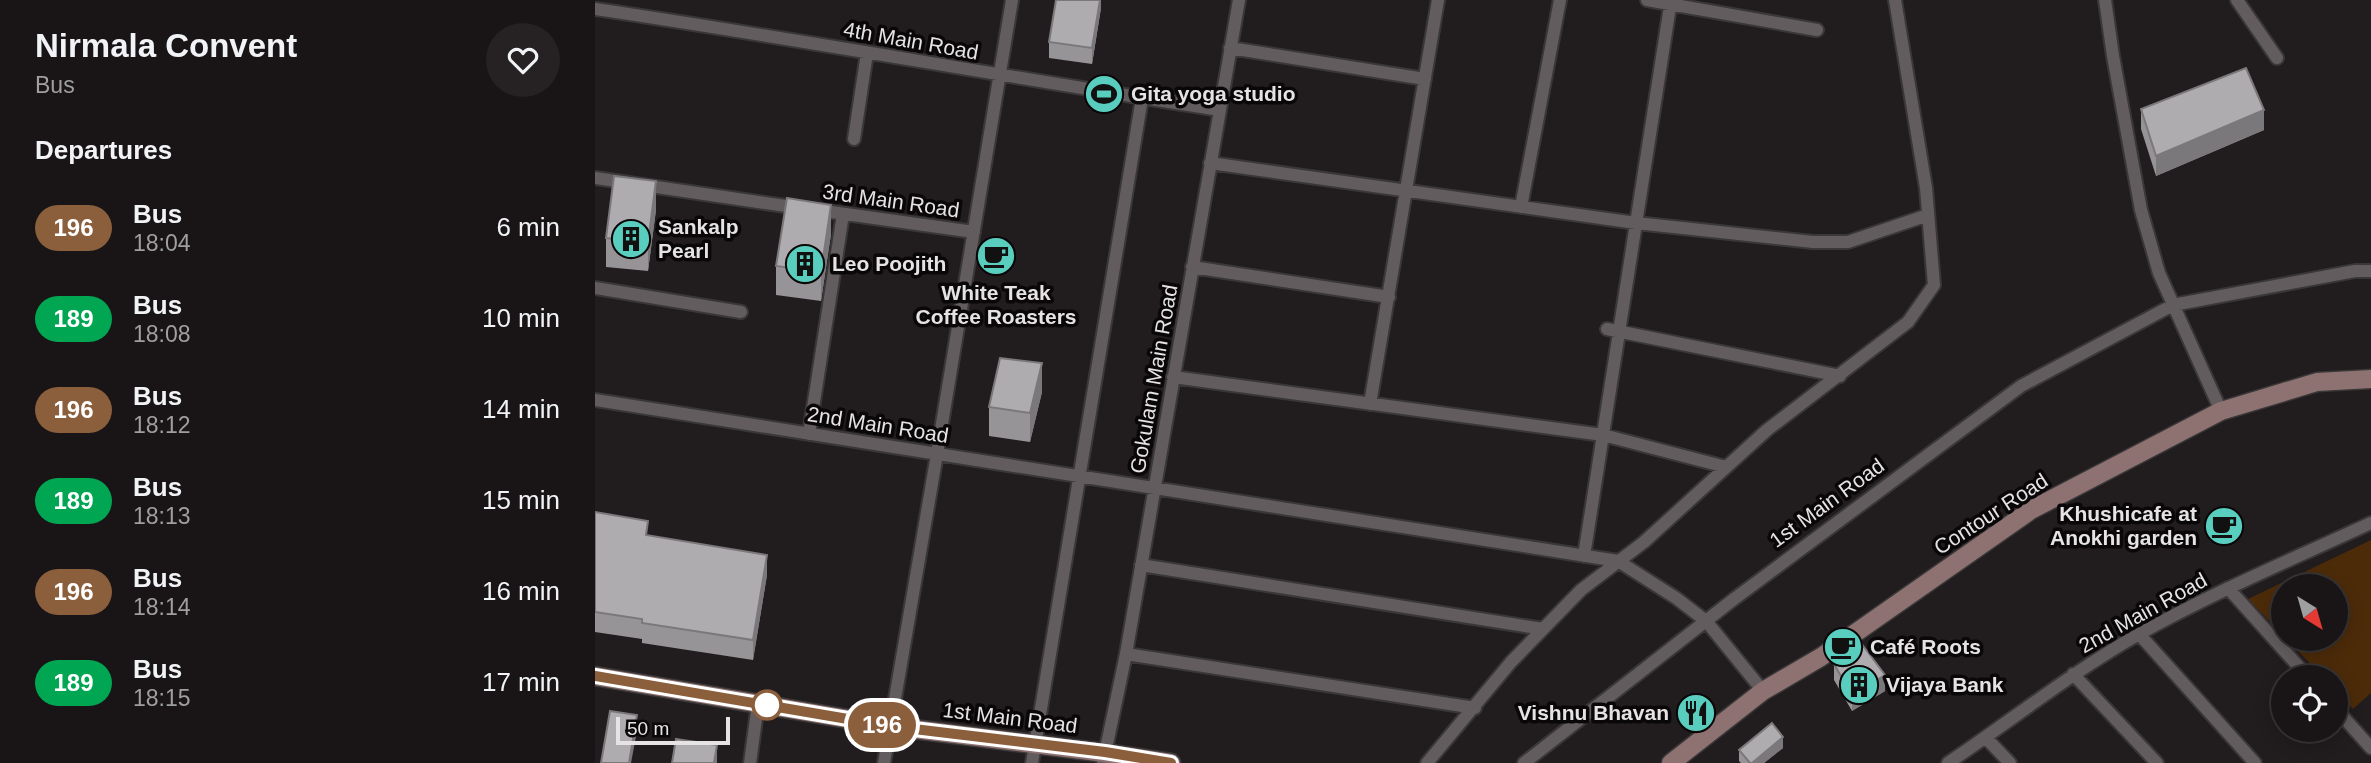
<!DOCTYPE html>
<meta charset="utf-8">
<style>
:root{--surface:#191516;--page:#262223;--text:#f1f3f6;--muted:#9f9fa1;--line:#373435}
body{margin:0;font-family:Arial,sans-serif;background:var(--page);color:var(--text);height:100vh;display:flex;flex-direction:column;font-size:26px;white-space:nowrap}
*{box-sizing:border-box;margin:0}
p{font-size:23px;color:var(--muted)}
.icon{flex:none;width:38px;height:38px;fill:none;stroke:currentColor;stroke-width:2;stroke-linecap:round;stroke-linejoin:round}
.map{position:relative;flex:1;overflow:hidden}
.panel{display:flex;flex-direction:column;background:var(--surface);width:595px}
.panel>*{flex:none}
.badge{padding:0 14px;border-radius:23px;font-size:24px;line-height:46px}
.needle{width:46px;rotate:143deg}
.fabs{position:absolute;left:1676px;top:574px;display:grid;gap:14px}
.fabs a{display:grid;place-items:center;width:77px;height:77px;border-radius:50%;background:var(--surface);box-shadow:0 4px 18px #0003,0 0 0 2px var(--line);font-size:35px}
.scale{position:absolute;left:21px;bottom:18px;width:114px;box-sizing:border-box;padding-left:7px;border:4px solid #e6e3e4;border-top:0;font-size:19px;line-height:24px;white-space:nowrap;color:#e6e3e4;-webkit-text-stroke:5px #090708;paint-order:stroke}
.map>.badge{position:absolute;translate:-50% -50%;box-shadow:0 0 0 4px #fff}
h2{padding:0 35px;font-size:26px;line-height:63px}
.round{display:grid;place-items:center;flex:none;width:74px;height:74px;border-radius:37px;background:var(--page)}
.head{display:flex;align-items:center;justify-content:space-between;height:119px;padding:0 35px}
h1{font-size:33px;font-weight:600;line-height:52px}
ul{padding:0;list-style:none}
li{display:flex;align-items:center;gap:21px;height:91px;padding:0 35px}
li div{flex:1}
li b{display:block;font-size:26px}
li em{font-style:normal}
li .badge{min-width:77px;font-weight:700;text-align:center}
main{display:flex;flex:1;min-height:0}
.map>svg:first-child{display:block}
.green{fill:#4c2b09}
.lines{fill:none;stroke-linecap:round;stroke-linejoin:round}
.street-casing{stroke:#3a3738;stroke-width:16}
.secondary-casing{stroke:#3a3738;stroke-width:21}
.street{stroke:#625c5e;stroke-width:12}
.secondary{stroke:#8d7271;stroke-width:18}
.wall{fill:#969497}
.shaded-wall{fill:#7a787b}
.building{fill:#afacb0;stroke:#7a787b;stroke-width:2}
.line-casing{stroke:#fff;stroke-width:16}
.line{stroke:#8b5e3c;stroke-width:10}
.stop-dot{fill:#fff;stroke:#8b5e3c;stroke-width:3.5}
.labels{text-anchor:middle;stroke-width:7;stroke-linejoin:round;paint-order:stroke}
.street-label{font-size:21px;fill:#e6e3e4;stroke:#090708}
.poi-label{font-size:21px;font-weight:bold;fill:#e6e3e4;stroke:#090708;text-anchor:start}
</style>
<main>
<section class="panel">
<div class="head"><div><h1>Nirmala Convent</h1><p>Bus</p></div><a class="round"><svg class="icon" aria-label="heart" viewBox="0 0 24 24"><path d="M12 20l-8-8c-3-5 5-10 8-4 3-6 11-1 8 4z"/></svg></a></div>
<h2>Departures</h2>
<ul>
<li><span class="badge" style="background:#8b5e3c;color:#fff">196</span><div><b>Bus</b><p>18:04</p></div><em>6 min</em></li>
<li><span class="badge" style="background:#00a651;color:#fff">189</span><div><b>Bus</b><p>18:08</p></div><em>10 min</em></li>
<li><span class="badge" style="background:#8b5e3c;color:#fff">196</span><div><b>Bus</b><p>18:12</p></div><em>14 min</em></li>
<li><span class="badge" style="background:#00a651;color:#fff">189</span><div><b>Bus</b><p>18:13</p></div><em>15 min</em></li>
<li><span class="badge" style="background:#8b5e3c;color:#fff">196</span><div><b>Bus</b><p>18:14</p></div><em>16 min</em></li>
<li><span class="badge" style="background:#00a651;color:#fff">189</span><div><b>Bus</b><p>18:15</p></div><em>17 min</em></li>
</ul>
</section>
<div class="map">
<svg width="1776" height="763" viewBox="0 0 1776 763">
<rect width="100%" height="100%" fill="#211c1e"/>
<path class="green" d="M 1776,540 L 1776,693 L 1758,709 L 1741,691 L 1741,677 L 1728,677 L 1691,639 L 1741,639 L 1741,586 L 1689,586 L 1689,636 L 1653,599 Z"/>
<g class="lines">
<g class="street-casing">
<path id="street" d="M 1052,0 L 1222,30
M 1510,0 L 1518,56 L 1546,210 L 1564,273 L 1626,411
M 1642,0 L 1682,58
M 0,9 C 209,40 416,78 625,110
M 635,48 L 830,79
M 259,139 L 272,53
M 615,163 L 1041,223 L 1218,242 L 1253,242 L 1333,215
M 0,178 L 204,208
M 926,207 L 965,0
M 222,210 L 379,232
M 597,267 L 794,297
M 0,288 L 146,312
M 1012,329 L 1245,376
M 578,377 L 1008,435 L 1131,467
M 0,400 L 1023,561 L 1081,598 L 1111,621 L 1168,691
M 775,404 L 843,0
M 214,434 L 248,214
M 989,556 L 1076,0
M 546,565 L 948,629
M 1633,588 L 1713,677
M 1544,634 L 1660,763
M 531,654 L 880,708
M 1478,674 L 1562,763
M 1741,709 L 1776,748
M 1391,738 L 1415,763
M 155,763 L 163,704
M 289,763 L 342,454 L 417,0
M 437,763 L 547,98
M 508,763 L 531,654 L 644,0
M 832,763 L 916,662 L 986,590 L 1049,542 L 1172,430 L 1313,322 L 1339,285 L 1331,188 L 1300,0
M 929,763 L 1139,599 L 1426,386 L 1578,305 L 1760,271 L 1776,271
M 1353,763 C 1417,720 1477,672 1544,634 C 1619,592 1698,559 1776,523"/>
</g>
<g class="secondary-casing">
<path id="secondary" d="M 0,676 L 294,726 L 510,753 L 576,763
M 1076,763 L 1168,691 L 1226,657 L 1436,510 L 1626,411 L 1722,382 L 1776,379"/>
</g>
<use href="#street" class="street"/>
<use href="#secondary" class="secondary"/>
</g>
<path class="wall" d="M 506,0 L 506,8 L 497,64 L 454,58 L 454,42 Z
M 1546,109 L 1669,130 L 1561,176 L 1546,129 Z
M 61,210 L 53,271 L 11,267 L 11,238 Z
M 236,234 L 226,301 L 181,295 L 181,266 Z
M 447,392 L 435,442 L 394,436 L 394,407 Z
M 0,512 L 53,536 L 172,575 L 158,660 L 47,643 L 47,639 L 0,632 Z
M 1239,664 L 1290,691 L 1257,711 L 1239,680 Z
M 1188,748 L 1169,763 L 1146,763 L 1144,761 L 1144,750 Z"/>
<path class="shaded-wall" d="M 505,0 L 506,0 L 506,8 L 497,64 L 497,48 Z
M 1669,110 L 1669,130 L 1561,176 L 1561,156 Z
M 61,181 L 61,210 L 53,271 L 53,242 Z
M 236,205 L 236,234 L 226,301 L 226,272 Z
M 447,363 L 447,392 L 435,442 L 435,413 Z
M 172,555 L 172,575 L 158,660 L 158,640 Z
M 1290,675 L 1290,691 L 1257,711 L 1257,695 Z
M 42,715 L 42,731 L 36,763 L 34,763 Z
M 1188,737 L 1188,748 L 1169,763 L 1157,763 Z
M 122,745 L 122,763 L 119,763 Z"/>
<path class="building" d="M 461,0 L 505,0 L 497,48 L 454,42 Z
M 1651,68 L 1669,110 L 1561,156 L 1546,109 Z
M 19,176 L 61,181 L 53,242 L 11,238 Z
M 192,198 L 236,205 L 226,272 L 181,266 Z
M 405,358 L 447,363 L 435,413 L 394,407 Z
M 0,512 L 53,521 L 51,535 L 172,555 L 158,640 L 47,623 L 47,619 L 0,612 Z
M 1266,643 L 1290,675 L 1257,695 L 1239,664 Z
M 15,711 L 42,715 L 34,763 L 6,763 Z
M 1177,723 L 1188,737 L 1157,763 L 1155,763 L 1144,750 Z
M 81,739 L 122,745 L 119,763 L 77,763 Z"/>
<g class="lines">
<g class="line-casing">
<path id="line" d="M 0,676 L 294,726 L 510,752 L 576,763"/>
</g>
<use href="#line" class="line"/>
</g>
<defs>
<g id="stadium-disc" transform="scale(2.0125)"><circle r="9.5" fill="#59cebe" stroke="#090708"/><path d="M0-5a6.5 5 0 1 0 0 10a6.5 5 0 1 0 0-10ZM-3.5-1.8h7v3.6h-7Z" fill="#111"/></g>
<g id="building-disc" transform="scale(2.0125)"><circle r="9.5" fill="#59cebe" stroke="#090708"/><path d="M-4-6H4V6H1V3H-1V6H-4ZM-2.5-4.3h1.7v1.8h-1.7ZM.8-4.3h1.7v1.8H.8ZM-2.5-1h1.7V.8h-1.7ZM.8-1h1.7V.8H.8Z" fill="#111"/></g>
<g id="cafe-disc" transform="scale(2.0125)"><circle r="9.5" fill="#59cebe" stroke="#090708"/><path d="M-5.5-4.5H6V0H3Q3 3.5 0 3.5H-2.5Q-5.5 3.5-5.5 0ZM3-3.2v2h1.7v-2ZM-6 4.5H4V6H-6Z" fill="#111"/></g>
<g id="restaurant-disc" transform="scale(2.0125)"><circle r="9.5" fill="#59cebe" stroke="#090708"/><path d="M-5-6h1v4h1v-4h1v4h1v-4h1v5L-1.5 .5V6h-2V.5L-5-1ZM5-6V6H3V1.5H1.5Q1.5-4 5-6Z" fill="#111"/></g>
</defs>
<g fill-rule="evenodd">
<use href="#stadium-disc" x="509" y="94"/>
<use href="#building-disc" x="36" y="239"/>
<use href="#cafe-disc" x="401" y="256"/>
<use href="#building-disc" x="210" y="264"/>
<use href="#cafe-disc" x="1629" y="526"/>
<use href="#cafe-disc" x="1248" y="647"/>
<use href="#building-disc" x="1264" y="685"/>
<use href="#restaurant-disc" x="1101" y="713"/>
</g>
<circle class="stop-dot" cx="172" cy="705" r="14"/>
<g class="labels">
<g class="street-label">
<text transform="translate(316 41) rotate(10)" y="7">4th Main Road</text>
<text transform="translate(296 201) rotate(8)" y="7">3rd Main Road</text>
<text transform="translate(559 379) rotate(-80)" y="7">Gokulam Main Road</text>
<text transform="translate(283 425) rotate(9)" y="7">2nd Main Road</text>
<text transform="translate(1232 503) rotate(-36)" y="7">1st Main Road</text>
<text transform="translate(1396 514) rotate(-33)" y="7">Contour Road</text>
<text transform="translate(1548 613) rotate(-29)" y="7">2nd Main Road</text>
<text transform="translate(415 718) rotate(7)" y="7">1st Main Road</text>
</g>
<g class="poi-label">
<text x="536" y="101">Gita yoga studio</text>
<text x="63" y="234">Sankalp<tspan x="63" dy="24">Pearl</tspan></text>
<text x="237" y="271">Leo Poojith</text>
<text x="401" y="300" text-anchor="middle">White Teak<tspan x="401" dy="24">Coffee Roasters</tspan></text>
<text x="1602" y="521" text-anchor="end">Khushicafe at<tspan x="1602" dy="24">Anokhi garden</tspan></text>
<text x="1275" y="654">Café Roots</text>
<text x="1291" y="692">Vijaya Bank</text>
<text x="1074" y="720" text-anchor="end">Vishnu Bhavan</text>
</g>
</g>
</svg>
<div class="fabs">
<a><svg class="needle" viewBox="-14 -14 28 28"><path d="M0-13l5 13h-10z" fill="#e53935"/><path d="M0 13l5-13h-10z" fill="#9f9fa1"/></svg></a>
<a><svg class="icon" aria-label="locate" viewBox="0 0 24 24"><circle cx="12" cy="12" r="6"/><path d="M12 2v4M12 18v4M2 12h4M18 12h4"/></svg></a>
</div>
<div class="scale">50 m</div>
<b class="badge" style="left:287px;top:725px;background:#8b5e3c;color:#fff">196</b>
</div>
</main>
